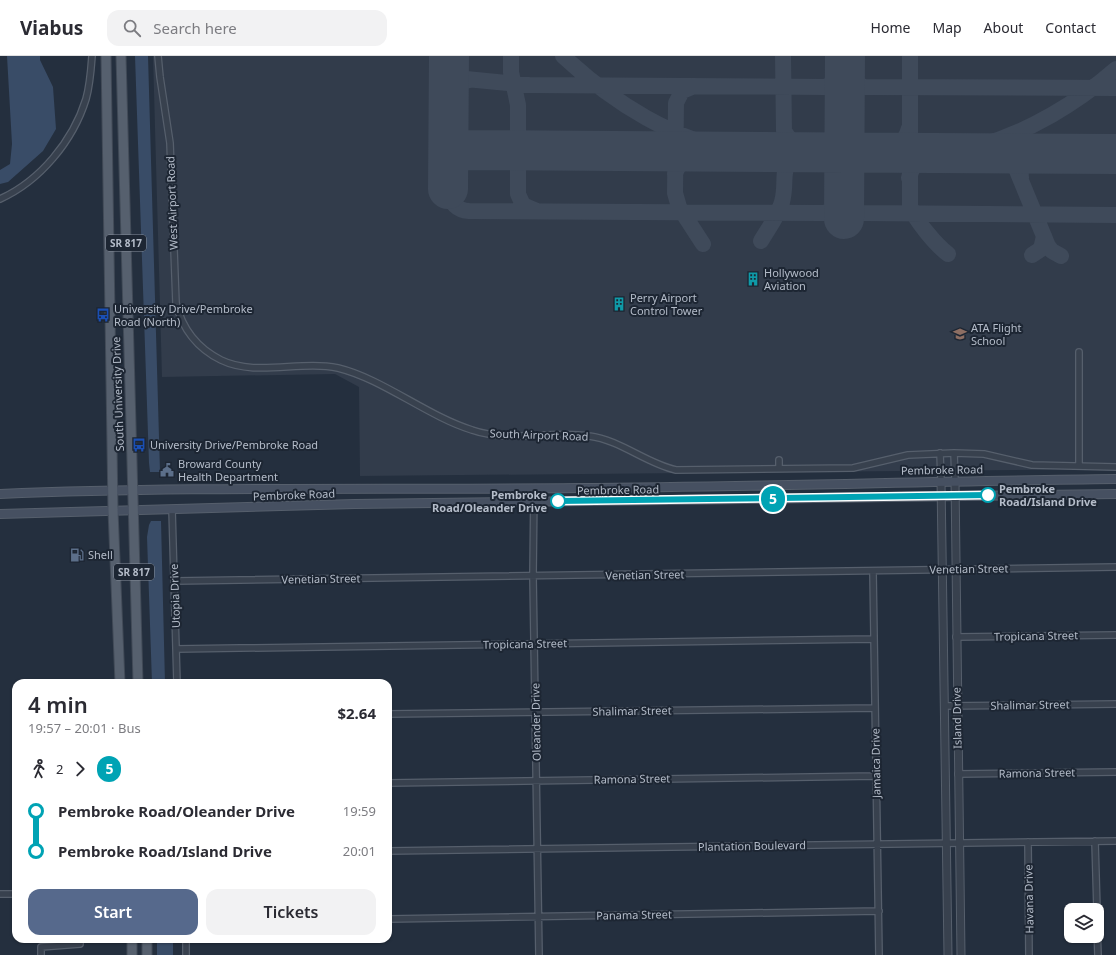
<!DOCTYPE html>
<meta charset="utf-8">
<style>
:root{--surface:#fff;--page:#f2f2f3;--text:#2b2b33;--muted:#7c7c81;--line:#e1e1e2;--accent:#56698c}
body{margin:0;font-family:"Noto Sans",sans-serif;background:var(--page);color:var(--text);height:100vh;display:flex;flex-direction:column;font-size:15px;white-space:nowrap}
*{box-sizing:border-box;margin:0}
p{font-size:13px;color:var(--muted)}
.icon{flex:none;width:22px;height:22px;fill:none;stroke:currentColor;stroke-width:2;stroke-linecap:round;stroke-linejoin:round}
.map{position:relative;flex:1;overflow:hidden}
.drawer{position:absolute;left:12px;top:623px;width:380px;height:264px;display:flex;flex-direction:column;background:var(--surface);border-radius:12px;box-shadow:0 1px 3px #0004}
.drawer>*{flex:none}
.badge{padding:0 8px;border-radius:13px;font-size:14px;line-height:26px}
.buttons{position:absolute;left:1064px;top:847px;display:grid;gap:8px}
.buttons a{display:grid;place-items:center;width:40px;height:40px;border-radius:8px;background:var(--surface);box-shadow:0 1px 3px #0004;font-size:20px}
.map>.badge{position:absolute;translate:-50% -50%;box-shadow:0 0 0 2px #fff}
.legs{display:flex;align-items:center;gap:6px;height:44px;padding:0 16px;font-size:13px}
.legs p{margin-inline-start:auto}
.head{display:flex;align-items:center;justify-content:space-between;height:68px;padding:0 16px}
h1{font-size:22px;font-weight:600;line-height:30px}
.button{display:flex;gap:8px;margin-top:auto;padding:8px 16px}
.button a{flex:1;height:46px;border-radius:12px;background:var(--accent);color:#fff;font-size:16px;font-weight:600;line-height:46px;text-align:center}
.button a+a{background:var(--page);color:var(--text)}
ul{padding:0 16px;list-style:none}
li{display:flex;align-items:center;gap:14px;height:40px;font-size:15px}
li i{display:grid;place-items:center;width:6px;height:100%;margin:0 5px;background:currentColor}
li i::after{content:'';width:10px;height:10px;margin:-5px;border:3px solid;border-radius:50%;background:var(--surface)}
li p{margin-inline-start:auto}
li:first-child i{background:linear-gradient(#0000 50%,currentColor 0)}
li:last-child i{background:linear-gradient(currentColor 50%,#0000 0)}
header{display:flex;align-items:center;gap:24px;box-sizing:border-box;height:56px;padding:0 20px;background:var(--surface);border-bottom:1px solid var(--line)}
header strong{font-size:19px}
nav{display:flex;gap:22px;margin-inline-start:auto;font-size:14px}
.search{width:280px;height:36px;background:var(--page);display:flex;align-items:center;gap:10px;box-sizing:border-box;padding:0 14px;border-radius:12px;color:var(--muted);font-size:15px}
.map>svg:first-child{display:block}
.airport{fill:#323c4b}
.water{fill:#394c67}
.lines{fill:none;stroke-linecap:round;stroke-linejoin:round}
.taxiway{stroke:#3f4a5a;stroke-width:16}
.runway{stroke:#3f4a5a;stroke-width:40}
.minor-casing{stroke:#565f6c;stroke-width:8}
.tertiary-casing{stroke:#565f6c;stroke-width:9}
.secondary-casing{stroke:#565f6c;stroke-width:10}
.primary-casing{stroke:#414a57;stroke-width:11}
.minor{stroke:#38414e;stroke-width:5.5}
.tertiary{stroke:#38414e;stroke-width:7}
.secondary{stroke:#465061;stroke-width:8}
.primary{stroke:#56606e;stroke-width:9}
.line-1-casing{stroke:#fff;stroke-width:9}
.line-1{stroke:#00a3b4;stroke-width:6}
.stop-1-dot{fill:#fff;stroke:#00a3b4;stroke-width:2}
.labels{text-anchor:middle;stroke-width:4;stroke-linejoin:round;paint-order:stroke}
.shield{fill:#1d2633;stroke:#878f9c;stroke-width:1}
.shield-label{font-size:10px;font-weight:bold;fill:#b4bcc9}
.street-label{font-size:11px;fill:#b4bcc9;stroke:#1d2633}
.poi-label{font-size:11px;fill:#b4bcc9;stroke:#1d2633;text-anchor:start}
.stop-label{font-size:11px;font-weight:bold;fill:#b4bcc9;stroke:#1d2633;text-anchor:start}
</style>
<header>
<strong>Viabus</strong>
<div class="search"><svg class="icon" aria-label="search" viewBox="0 0 24 24"><circle cx="10" cy="10" r="6"/><path d="M15 15l6 6"/></svg>Search here</div>
<nav><a>Home</a><a>Map</a><a>About</a><a>Contact</a></nav>
</header>
<div class="map">
<svg width="1116" height="899" viewBox="0 0 1116 899">
<rect width="100%" height="100%" fill="#242f3e"/>
<path class="airport" d="M 153,0 L 1116,0 L 1116,413 L 360,420 L 359,331 L 335,318 L 162,321 Z"/>
<path class="water" d="M 7,0 L 40,0 L 40,4 L 53,31 L 56,73 L 43,95 L 8,126 L 0,128 L 0,114 L 10,108 L 12,88 Z
M 135,0 L 148,0 L 160,416 L 150,416 L 149,407 Z
M 151,465 L 161,465 L 165,627 L 152,627 L 147,481 L 149,469 Z
M 157,883 L 173,883 L 173,899 L 157,899 Z"/>
<g class="lines">
<path class="taxiway" d="M 511,0 L 511,16 L 518,49 L 518,138 L 523,149 L 537,155
M 563,0 C 612,46 676,87 744,96
M 910,0 L 910,150 C 914,163 937,190 948,198
M 449,13 L 456,20 L 466,23 L 529,29 L 825,31 L 837,26 L 845,15
M 845,15 L 852,26 L 864,31 L 1116,32
M 694,30 L 682,35 L 676,47 L 675,137 L 679,151 L 703,188
M 449,51 L 453,31 L 460,26 L 470,24
M 880,96 C 895,93 905,88 909,72
M 989,97 L 1004,102 L 1015,110 L 1048,190 L 1052,195 L 1061,200
M 1099,98 L 1116,101
M 675,118 C 680,102 692,98 707,95
M 909,122 C 915,91 956,96 979,90 C 1029,76 1077,47 1116,13
M 1021,122 C 1019,108 1027,100 1041,97
M 448,133 C 450,146 456,154 469,155 L 823,157 C 834,156 840,151 844,141
M 844,141 L 849,151 L 862,157 L 1116,159
M 761,185 C 768,173 778,160 782,146 C 789,121 774,105 810,96 L 793,88 L 784,75 L 783,0
M 1032,199 L 1041,193 L 1044,180"/>
<path class="runway" d="M 449,94 L 1116,98
M 448,133 L 449,0
M 844,163 L 845,0"/>
<g class="minor-casing">
<path id="minor" d="M 158,0 L 160,21 L 170,87 L 176,247 C 182,272 197,292 221,304 C 256,321 300,304 338,312 C 383,323 427,360 472,374 C 509,387 551,374 589,380 C 621,384 645,407 676,414 L 853,412 L 908,399 L 954,397 L 984,398 L 1032,409 L 1116,411
M 0,143 C 40,125 73,85 86,43 C 90,29 91,14 92,0
M 940,397 L 941,425
M 954,397 L 955,425
M 1079,410 L 1079,296
M 779,413 L 779,404
M 534,432 L 533,520 L 539,899
M 172,453 L 177,627
M 873,516 L 879,899
M 175,525 L 1116,511
M 956,581 L 1116,579
M 176,593 L 874,583
M 944,650 L 1116,648
M 388,658 L 875,652
M 958,718 L 1116,716
M 388,727 L 876,720
M 1095,785 L 1097,854
M 1028,786 L 1029,899
M 388,795 L 1116,785
M 0,838 L 16,838
M 388,863 L 879,855
M 1097,870 L 1098,899
M 186,883 L 186,899
M 41,899 L 41,891 L 80,888 L 80,883"/>
</g>
<g class="tertiary-casing">
<path id="tertiary" d="M 941,425 L 948,899
M 955,425 L 961,899"/>
</g>
<g class="secondary-casing">
<path id="secondary" d="M 0,438 C 192,430 385,434 578,432 C 757,431 936,425 1116,423
M 0,458 L 355,448 L 1116,438"/>
</g>
<g class="primary-casing">
<path id="primary" d="M 106,0 L 113,454 L 120,627
M 121,0 L 138,627
M 132,883 L 132,899
M 147,883 L 147,899"/>
</g>
<use href="#minor" class="minor"/>
<use href="#tertiary" class="tertiary"/>
<use href="#secondary" class="secondary"/>
<use href="#primary" class="primary"/>
</g>
<g class="lines">
<g class="line-1-casing">
<path id="line-1" d="M 558,445 L 988,439"/>
</g>
<use href="#line-1" class="line-1"/>
</g>
<defs>
<g id="building-bare" transform="scale(1.08)"><path d="M-4-6H4V6H1V3H-1V6H-4ZM-2.5-4.3h1.7v1.8h-1.7ZM.8-4.3h1.7v1.8H.8ZM-2.5-1h1.7V.8h-1.7ZM.8-1h1.7V.8H.8Z" fill="#0f9aa8" stroke="#1d2633" stroke-width="2.5" paint-order="stroke"/></g>
<g id="bus-bare" transform="scale(1.08)"><path d="M-5-6H5V4H4V6H2V4H-2V6H-4V4H-5ZM-3.5-4V0h7V-4ZM-3.5 1.2v1.5H-2V1.2ZM2 1.2v1.5H3.5V1.2Z" fill="#1a4fb4" stroke="#1d2633" stroke-width="2.5" paint-order="stroke"/></g>
<g id="school-bare" transform="scale(1.08)"><path d="M0-5L7-2L0 1L-7-2ZM-4 1L0 2.5L4 1V4Q0 6-4 4Z" fill="#8d6e63" stroke="#1d2633" stroke-width="2.5" paint-order="stroke"/></g>
<g id="civic-bare" transform="scale(1.08)"><path d="M-.6-6.5H3V-4.5H.6V-3L4-1V1h2V6H-6V1h2V-1L-.6-3ZM-1.2 2.5V6h2.4V2.5Z" fill="#5c6f8a" stroke="#1d2633" stroke-width="2.5" paint-order="stroke"/></g>
<g id="fuel-bare" transform="scale(1.08)"><path d="M-5.5-6h7V0h2V4h1.3V-2.5L3-4.5l.8-.8L6-3V5H2.5V1h-1V6h-7ZM-4.2-4.7v3.2H.2V-4.7Z" fill="#5c6f8a" stroke="#1d2633" stroke-width="2.5" paint-order="stroke"/></g>
</defs>
<g fill-rule="evenodd">
<use href="#building-bare" x="753" y="223"/>
<use href="#building-bare" x="619" y="248"/>
<use href="#bus-bare" x="103" y="259"/>
<use href="#school-bare" x="960" y="278"/>
<use href="#bus-bare" x="139" y="389"/>
<use href="#civic-bare" x="167" y="414"/>
<use href="#fuel-bare" x="77" y="499"/>
</g>
<g class="stop-1-dot">
<circle cx="988" cy="439" r="7"/>
<circle cx="558" cy="445" r="7"/>
</g>
<g class="labels">
<g class="shield">
<rect x="106" y="179" width="40" height="16" rx="3"/>
<rect x="114" y="508" width="40" height="16" rx="3"/>
</g>
<g class="shield-label">
<text x="126" y="191">SR 817</text>
<text x="134" y="520">SR 817</text>
</g>
<g class="street-label">
<text transform="translate(172 147) rotate(-92)" y="4">West Airport Road</text>
<text transform="translate(118 338) rotate(-92)" y="4">South University Drive</text>
<text transform="translate(539 379) rotate(2)" y="4">South Airport Road</text>
<text transform="translate(942 414) rotate(-1)" y="4">Pembroke Road</text>
<text transform="translate(618 434) rotate(-1)" y="4">Pembroke Road</text>
<text transform="translate(294 439) rotate(-2)" y="4">Pembroke Road</text>
<text transform="translate(969 513) rotate(-1)" y="4">Venetian Street</text>
<text transform="translate(645 519) rotate(-1)" y="4">Venetian Street</text>
<text transform="translate(321 523) rotate(-1)" y="4">Venetian Street</text>
<text transform="translate(175 540) rotate(-92)" y="4">Utopia Drive</text>
<text transform="translate(1036 580) rotate(-1)" y="4">Tropicana Street</text>
<text transform="translate(525 588) rotate(-1)" y="4">Tropicana Street</text>
<text transform="translate(1030 649) rotate(-1)" y="4">Shalimar Street</text>
<text transform="translate(632 655) rotate(-1)" y="4">Shalimar Street</text>
<text transform="translate(957 662) rotate(-91)" y="4">Island Drive</text>
<text transform="translate(536 666) rotate(-91)" y="4">Oleander Drive</text>
<text transform="translate(876 707) rotate(-91)" y="4">Jamaica Drive</text>
<text transform="translate(1037 717) rotate(-1)" y="4">Ramona Street</text>
<text transform="translate(632 723) rotate(-1)" y="4">Ramona Street</text>
<text transform="translate(752 790) rotate(-1)" y="4">Plantation Boulevard</text>
<text transform="translate(1029 843) rotate(-91)" y="4">Havana Drive</text>
<text transform="translate(634 859) rotate(-1)" y="4">Panama Street</text>
</g>
<g class="poi-label">
<text x="764" y="221">Hollywood<tspan x="764" dy="13">Aviation</tspan></text>
<text x="630" y="246">Perry Airport<tspan x="630" dy="13">Control Tower</tspan></text>
<text x="114" y="257">University Drive/Pembroke<tspan x="114" dy="13">Road (North)</tspan></text>
<text x="971" y="276">ATA Flight<tspan x="971" dy="13">School</tspan></text>
<text x="150" y="393">University Drive/Pembroke Road</text>
<text x="178" y="412">Broward County<tspan x="178" dy="13">Health Department</tspan></text>
<text x="88" y="503">Shell</text>
</g>
<g class="stop-label">
<text x="999" y="437">Pembroke<tspan x="999" dy="13">Road/Island Drive</tspan></text>
<text x="547" y="443" text-anchor="end">Pembroke<tspan x="547" dy="13">Road/Oleander Drive</tspan></text>
</g>
</g>
</svg>
<div class="buttons">
<a><svg class="icon" aria-label="layers" viewBox="0 0 24 24"><path d="M12 4l9 5-9 5-9-5zM3 14l9 5 9-5"/></svg></a>
</div>
<b class="badge" style="left:773px;top:443px;background:#00a3b4;color:#fff">5</b>
<section class="drawer">
<div class="head"><div><h1>4 min</h1><p>19:57 – 20:01 · Bus</p></div><b>$2.64</b></div>
<div class="legs"><svg class="icon" aria-label="walk" viewBox="0 0 24 24"><circle cx="13" cy="4" r="2"/><path d="M13 8l-2 6 4 7M11 14l-3 7M7 12l3-4h3l4 4"/></svg>2<svg class="icon" aria-label="forward" viewBox="0 0 24 24"><path d="M9 5l7 7-7 7"/></svg><b class="badge" style="background:#00a3b4;color:#fff">5</b></div>
<ul>
<li><i style="color:#00a3b4"></i><b>Pembroke Road/Oleander Drive</b><p>19:59</p></li>
<li><i style="color:#00a3b4"></i><b>Pembroke Road/Island Drive</b><p>20:01</p></li>
</ul>
<div class="button"><a>Start</a><a>Tickets</a></div>
</section>
</div>
